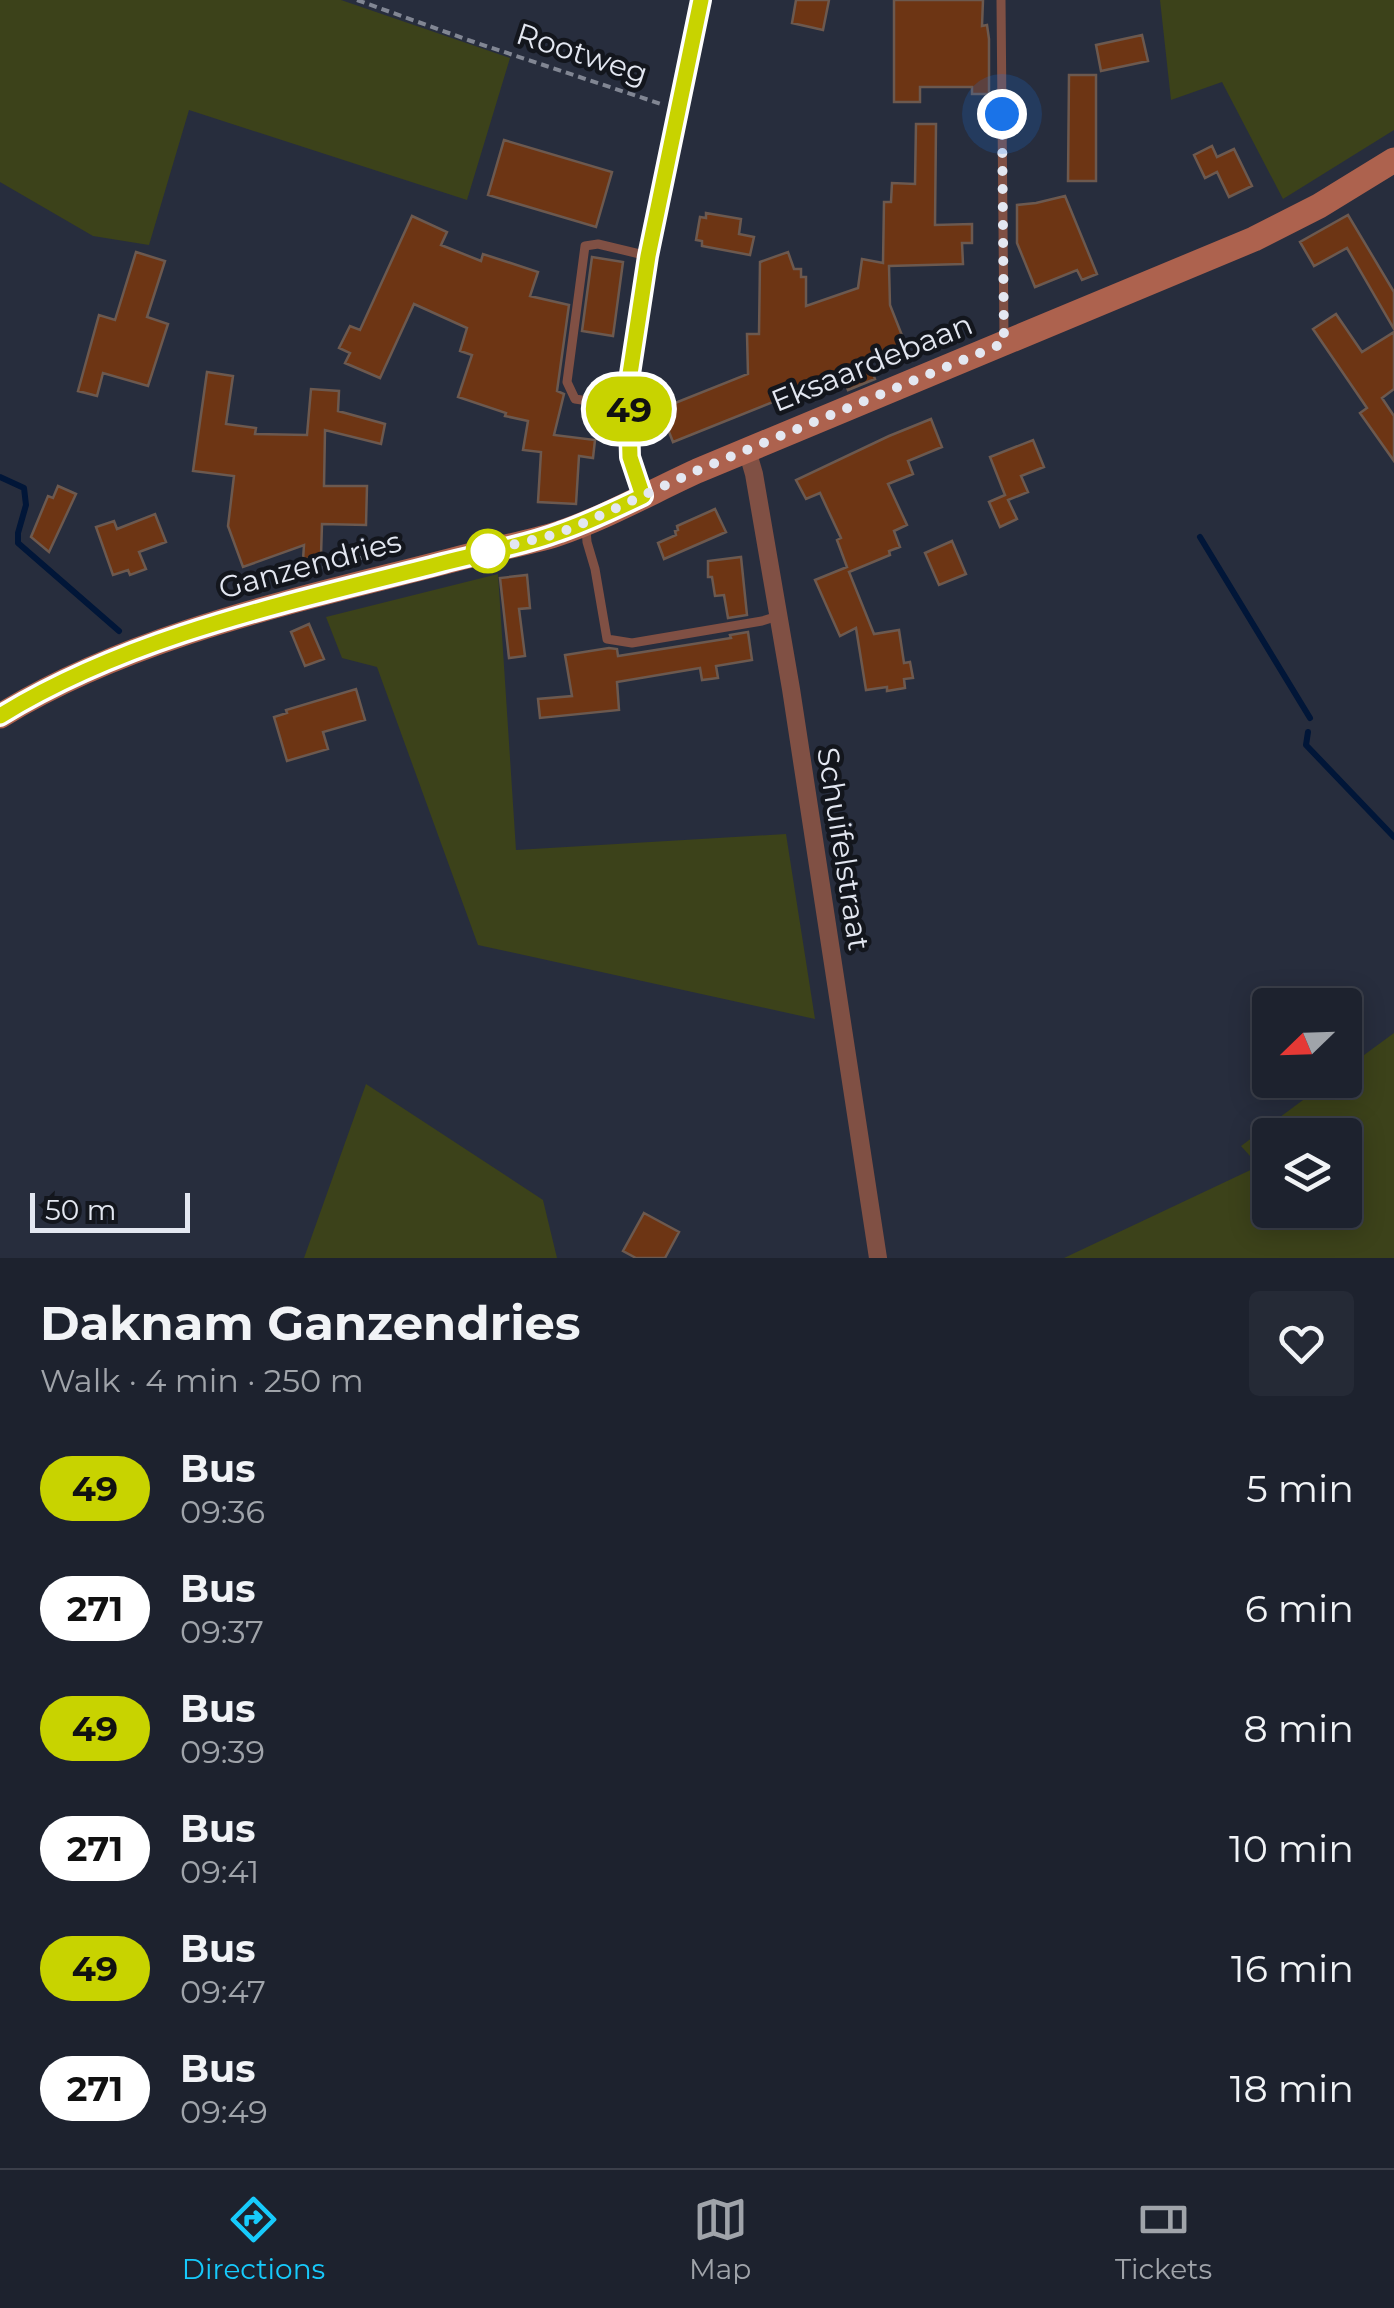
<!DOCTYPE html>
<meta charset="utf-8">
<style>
:root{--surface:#1d222e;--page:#252a36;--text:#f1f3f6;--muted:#a0a4aa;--line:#3b3f4a;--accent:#17cafb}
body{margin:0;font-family:Montserrat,sans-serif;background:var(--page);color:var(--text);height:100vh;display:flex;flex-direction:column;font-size:38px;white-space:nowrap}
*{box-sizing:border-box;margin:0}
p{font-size:32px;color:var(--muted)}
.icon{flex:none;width:55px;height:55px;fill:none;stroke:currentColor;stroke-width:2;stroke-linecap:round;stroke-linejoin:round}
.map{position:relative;height:1258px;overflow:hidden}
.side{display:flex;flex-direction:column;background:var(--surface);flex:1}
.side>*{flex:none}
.badge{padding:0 20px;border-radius:32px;font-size:35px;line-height:65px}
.needle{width:65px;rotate:247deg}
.controls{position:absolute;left:1252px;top:988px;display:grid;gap:20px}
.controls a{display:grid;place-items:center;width:110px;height:110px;border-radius:10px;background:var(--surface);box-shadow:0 5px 25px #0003,0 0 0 2px var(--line);font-size:50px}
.scale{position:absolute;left:30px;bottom:25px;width:160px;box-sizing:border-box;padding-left:10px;border:5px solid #e3e7f1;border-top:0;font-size:28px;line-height:35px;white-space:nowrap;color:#e3e7f1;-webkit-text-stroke:8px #13161d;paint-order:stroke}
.you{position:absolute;width:50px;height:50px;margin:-25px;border:8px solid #fff;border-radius:50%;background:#1a73e8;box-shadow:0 0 0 15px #1a73e833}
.map>.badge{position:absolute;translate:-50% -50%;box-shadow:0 0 0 5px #fff}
.round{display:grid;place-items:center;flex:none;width:105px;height:105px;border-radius:10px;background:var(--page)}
.headline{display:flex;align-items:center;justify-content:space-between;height:170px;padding:0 40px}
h1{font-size:48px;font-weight:700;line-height:75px}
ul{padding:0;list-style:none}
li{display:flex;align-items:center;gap:30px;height:120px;padding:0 40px}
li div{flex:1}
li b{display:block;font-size:38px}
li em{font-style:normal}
li .badge{min-width:110px;font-weight:700;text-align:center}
.tabs{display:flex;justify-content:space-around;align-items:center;height:140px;border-top:2px solid var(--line);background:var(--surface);font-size:28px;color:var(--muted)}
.tabs a{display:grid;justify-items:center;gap:5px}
.tabs .active{color:var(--accent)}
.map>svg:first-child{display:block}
.green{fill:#3c421a;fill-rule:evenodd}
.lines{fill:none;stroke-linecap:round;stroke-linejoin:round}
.stream{stroke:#011638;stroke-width:6}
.building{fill:#6d3514;stroke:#6c594f;stroke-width:2.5}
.path{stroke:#818693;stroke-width:4;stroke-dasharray:8 5;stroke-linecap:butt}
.service{stroke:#805044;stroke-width:9}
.minor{stroke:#805044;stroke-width:18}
.secondary{stroke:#ad624e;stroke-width:25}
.line-casing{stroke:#fff;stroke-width:22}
.line{stroke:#c8d300;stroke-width:15}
.walk{stroke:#e3e7f1;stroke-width:10;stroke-dasharray:0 18}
.stop-dot{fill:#fff;stroke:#c8d300;stroke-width:5}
.labels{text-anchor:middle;stroke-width:9;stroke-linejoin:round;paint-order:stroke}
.street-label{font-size:30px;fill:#e3e7f1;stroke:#13161d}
</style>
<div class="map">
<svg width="1394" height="1258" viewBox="0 0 1394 1258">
<rect width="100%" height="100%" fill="#272d3d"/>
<path class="green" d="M 0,0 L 341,0 L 510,58 L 467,200 L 189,110 L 149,245 L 93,236 L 0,182 Z
M 1160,0 L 1394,0 L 1394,130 L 1283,199 L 1222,82 L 1171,100 Z
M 498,574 L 516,850 L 786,834 L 815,1019 L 478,945 L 377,667 L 342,658 L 326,617 Z
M 1394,1033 L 1394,1258 L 1064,1258 L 1259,1166 L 1241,1146 L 1330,1080 L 1345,1080 L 1345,1069 ZM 1270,1135 L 1345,1135 L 1345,1210 L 1270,1210 Z
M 366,1084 L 543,1200 L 557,1258 L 304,1258 Z"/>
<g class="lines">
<path class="stream" d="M 0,477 L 24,488 L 26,505 L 18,533 L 18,543 L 119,631
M 1200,537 L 1310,718
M 1308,732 L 1306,745 L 1394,837"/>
</g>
<path class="building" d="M 796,0 L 829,0 L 823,30 L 792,23 Z
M 894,0 L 983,0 L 982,26 L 987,25 L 989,39 L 989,94 L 972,94 L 972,87 L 920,87 L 920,102 L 894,102 Z
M 1142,35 L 1148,61 L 1101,71 L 1096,45 Z
M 1069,75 L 1096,75 L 1096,181 L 1068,181 Z
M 916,124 L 936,124 L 935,225 L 972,224 L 972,243 L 962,243 L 963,264 L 889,266 L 890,305 L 905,343 L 872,356 L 873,359 L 868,361 L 875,379 L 848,390 L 846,385 L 823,382 L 673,442 L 660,409 L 748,374 L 747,334 L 759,334 L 760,262 L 788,252 L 794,269 L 801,269 L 801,277 L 806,277 L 806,306 L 858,288 L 862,259 L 883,263 L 884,202 L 891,202 L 892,183 L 915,184 Z
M 504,140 L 612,172 L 596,227 L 488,195 Z
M 1212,146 L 1217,157 L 1234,149 L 1252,186 L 1229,197 L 1217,172 L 1205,178 L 1194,155 Z
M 1065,196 L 1097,274 L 1082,280 L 1077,270 L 1035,287 L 1017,243 L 1017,205 L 1036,203 Z
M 706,213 L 741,219 L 739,234 L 754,237 L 750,255 L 702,246 L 702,241 L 696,240 L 700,217 L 706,218 Z
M 1348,215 L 1394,292 L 1394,329 L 1347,248 L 1314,266 L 1300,242 Z
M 412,216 L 447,232 L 441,245 L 481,261 L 483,254 L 538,272 L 530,296 L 569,305 L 557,391 L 564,394 L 554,435 L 595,440 L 593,458 L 579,456 L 576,504 L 538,502 L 541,452 L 523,450 L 528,421 L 505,416 L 506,413 L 458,397 L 472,355 L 460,351 L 467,328 L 414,304 L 380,378 L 345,363 L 350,353 L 339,348 L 350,326 L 360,330 Z
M 136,252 L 165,261 L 147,317 L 168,324 L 148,386 L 103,373 L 97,396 L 78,391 L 99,315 L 115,320 Z
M 592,257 L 623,262 L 613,336 L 582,331 Z
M 1336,314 L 1362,352 L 1394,332 L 1394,389 L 1382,398 L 1394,416 L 1394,461 L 1360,413 L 1367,408 L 1313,329 Z
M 207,372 L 233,376 L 226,424 L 256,428 L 255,434 L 307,435 L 311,389 L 339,391 L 338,411 L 385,424 L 381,444 L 325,430 L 324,486 L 367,486 L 366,525 L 322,524 L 321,555 L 303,560 L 304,545 L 243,567 L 228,526 L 234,476 L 193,471 Z
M 931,419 L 942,447 L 908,461 L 913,474 L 888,484 L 907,525 L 894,531 L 900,547 L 889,551 L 890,555 L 849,572 L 874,634 L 899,630 L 904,663 L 910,662 L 913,678 L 904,679 L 905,688 L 887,691 L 887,687 L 866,690 L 856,628 L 840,636 L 815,580 L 847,567 L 837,540 L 841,538 L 820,493 L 806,499 L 796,480 L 889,436 Z
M 1033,440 L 1044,467 L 1021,476 L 1028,492 L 1008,500 L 1017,519 L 1000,527 L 989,502 L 1005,495 L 990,457 Z
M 58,486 L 76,494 L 49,552 L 31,537 L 48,496 L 53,498 Z
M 715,509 L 726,532 L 664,559 L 658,543 L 676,535 L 675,531 L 678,530 L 677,526 Z
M 155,514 L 166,542 L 139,552 L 146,569 L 130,575 L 128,570 L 113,575 L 96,527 L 114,521 L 117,529 Z
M 952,541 L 966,574 L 939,585 L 925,553 Z
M 741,557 L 747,615 L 728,618 L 724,595 L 715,596 L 712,577 L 708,577 L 708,561 Z
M 527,575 L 530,608 L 519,609 L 525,656 L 509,658 L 500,578 Z
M 309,624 L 324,659 L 305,666 L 291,632 Z
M 748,632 L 752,660 L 716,666 L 718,678 L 702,680 L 700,668 L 617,682 L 619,710 L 540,718 L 538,699 L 572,696 L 565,655 L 609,648 L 617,649 L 618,656 L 731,638 L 730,635 Z
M 356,689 L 365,720 L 323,732 L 328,749 L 287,761 L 274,717 L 287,713 L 286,710 Z
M 644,1213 L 679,1232 L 665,1258 L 636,1258 L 623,1251 Z"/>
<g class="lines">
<path class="path" d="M 357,0 L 471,41 L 661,104
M 310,571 L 392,550"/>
<path class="service" d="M 1001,0 L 1004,340
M 629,407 L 575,399 L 567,382 L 585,246 L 598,244 L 648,256
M 586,529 L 587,542 L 595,569 L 607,639 L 632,643 L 762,621 L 778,616"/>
<path class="minor" d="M 747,450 L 754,474 L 791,689 L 878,1258
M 643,495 L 630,457 L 628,387 L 648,256 L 701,0"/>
<path class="secondary" d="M 0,716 C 138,631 313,597 468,556 C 498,548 529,543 557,534 C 605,518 651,492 697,471 L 1254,239 L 1319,206 L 1394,160"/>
</g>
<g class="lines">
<g class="line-casing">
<path id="line" d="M 0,716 C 133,634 293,602 443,563 C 481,553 523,546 560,532 C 589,522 616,509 643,496 L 630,457 L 628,387 L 648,256 L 701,0"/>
</g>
<use href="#line" class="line"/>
<path class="walk" d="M 488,551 L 475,554 L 557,534 L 586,522 L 696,471 L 1004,343 L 1002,114"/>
</g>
<circle class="stop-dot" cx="488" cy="551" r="20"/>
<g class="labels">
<g class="street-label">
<text transform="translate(582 54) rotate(18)" y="10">Rootweg</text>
<text transform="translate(872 363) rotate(-22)" y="10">Eksaardebaan</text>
<text transform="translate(310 565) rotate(-15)" y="10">Ganzendries</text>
<text transform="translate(843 849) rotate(81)" y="10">Schuifelstraat</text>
</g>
</g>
</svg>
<div class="controls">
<a><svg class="needle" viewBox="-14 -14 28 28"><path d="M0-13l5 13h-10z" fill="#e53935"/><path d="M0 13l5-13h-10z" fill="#a0a4aa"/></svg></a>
<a><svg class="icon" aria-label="layers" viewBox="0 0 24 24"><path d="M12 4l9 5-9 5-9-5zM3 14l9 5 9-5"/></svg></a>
</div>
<div class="scale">50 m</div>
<div class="you" style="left:1002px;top:114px"></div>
<b class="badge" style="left:629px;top:409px;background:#c8d300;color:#111">49</b>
</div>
<section class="side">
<div class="headline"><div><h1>Daknam Ganzendries</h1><p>Walk · 4 min · 250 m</p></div><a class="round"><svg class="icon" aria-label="heart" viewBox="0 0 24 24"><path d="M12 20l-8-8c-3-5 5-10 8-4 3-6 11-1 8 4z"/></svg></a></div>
<ul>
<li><span class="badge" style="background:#c8d300;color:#111">49</span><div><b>Bus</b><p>09:36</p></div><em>5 min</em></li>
<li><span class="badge" style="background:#fff;color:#111">271</span><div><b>Bus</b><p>09:37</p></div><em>6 min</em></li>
<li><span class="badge" style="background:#c8d300;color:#111">49</span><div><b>Bus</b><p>09:39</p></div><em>8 min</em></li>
<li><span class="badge" style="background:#fff;color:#111">271</span><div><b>Bus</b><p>09:41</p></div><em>10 min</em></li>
<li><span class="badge" style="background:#c8d300;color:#111">49</span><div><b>Bus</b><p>09:47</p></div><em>16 min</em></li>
<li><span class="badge" style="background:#fff;color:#111">271</span><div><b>Bus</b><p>09:49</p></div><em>18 min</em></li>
</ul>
</section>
<nav class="tabs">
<a class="active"><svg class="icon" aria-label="directions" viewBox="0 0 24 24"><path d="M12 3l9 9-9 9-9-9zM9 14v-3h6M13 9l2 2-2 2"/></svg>Directions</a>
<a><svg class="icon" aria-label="map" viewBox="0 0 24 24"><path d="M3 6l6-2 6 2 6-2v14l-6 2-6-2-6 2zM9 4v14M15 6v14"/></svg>Map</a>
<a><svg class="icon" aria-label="tickets" viewBox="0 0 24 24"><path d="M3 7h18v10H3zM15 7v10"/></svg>Tickets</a>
</nav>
